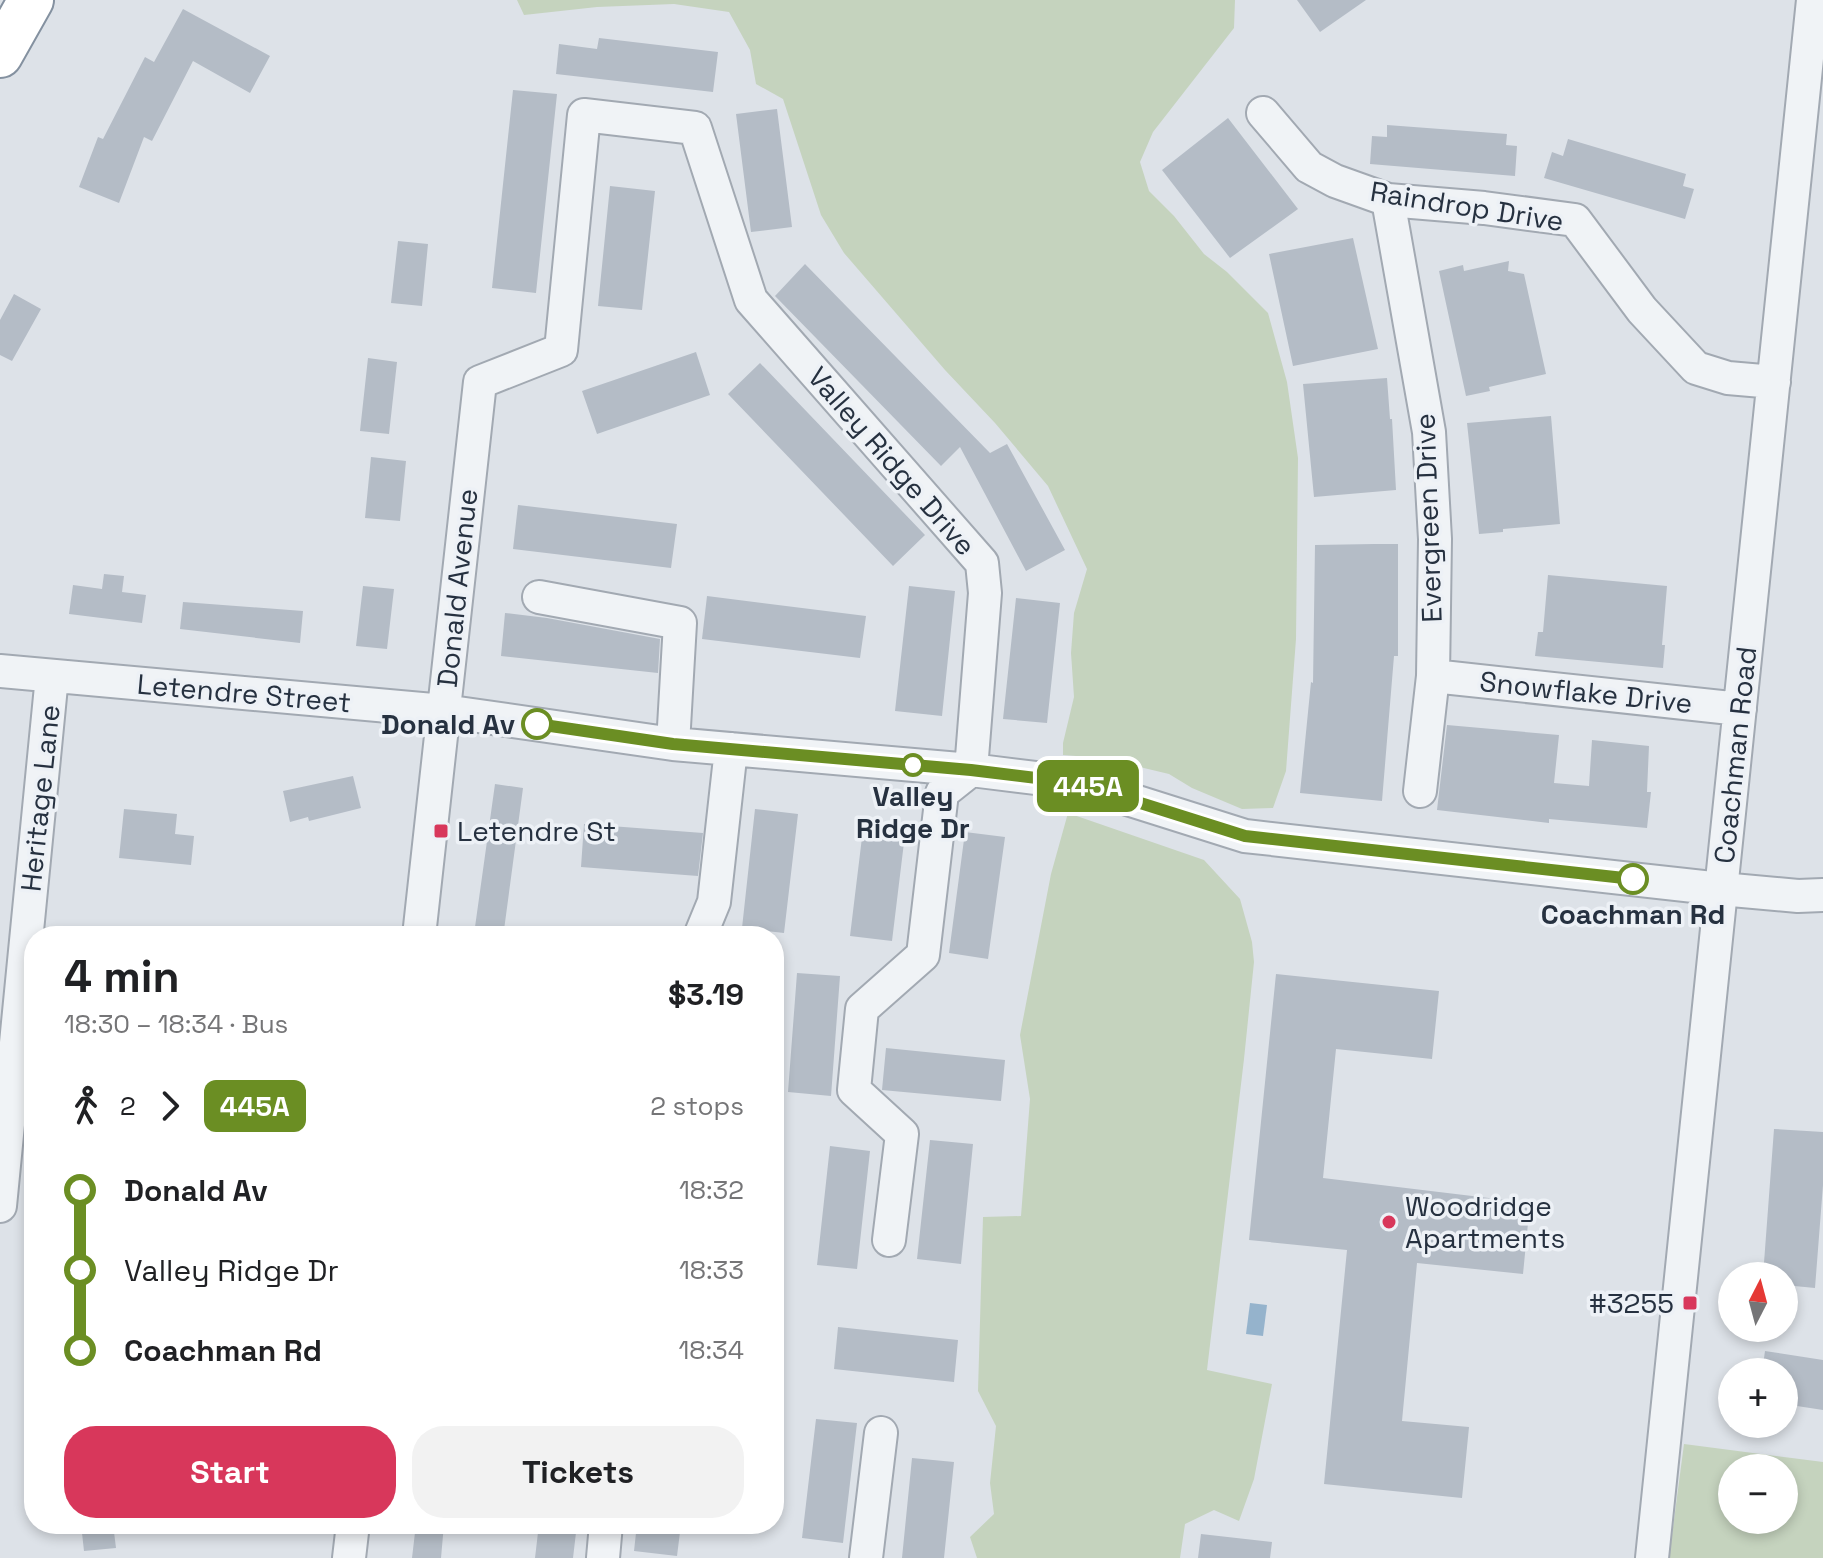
<!DOCTYPE html>
<meta charset="utf-8">
<style>
:root{--surface:#fff;--page:#f2f2f2;--text:#202124;--muted:#757577;--accent:#d8375b}
body{margin:0;font-family:"Space Grotesk",sans-serif;background:var(--page);color:var(--text);height:100vh;display:flex;flex-direction:column;font-size:30px;white-space:nowrap}
*{box-sizing:border-box;margin:0}
p{font-size:26px;color:var(--muted)}
.icon{flex:none;width:44px;height:44px;fill:none;stroke:currentColor;stroke-width:2;stroke-linecap:round;stroke-linejoin:round}
.map{position:relative;flex:1;overflow:hidden}
.sheet{position:absolute;left:24px;top:926px;width:760px;height:608px;display:flex;flex-direction:column;background:var(--surface);border-radius:32px;box-shadow:0 4px 12px #0003}
.sheet>*{flex:none}
.badge{padding:0 16px;border-radius:12px;font-size:28px;line-height:52px}
.needle{width:52px;rotate:6deg}
.tools{position:absolute;left:1718px;top:1262px;display:grid;gap:16px}
.tools a{display:grid;place-items:center;width:80px;height:80px;border-radius:50%;background:var(--surface);box-shadow:0 4px 12px #0003;font-size:40px}
.map>.badge{position:absolute;translate:-50% -50%;box-shadow:0 0 0 4px #fff}
.legs{display:flex;align-items:center;gap:12px;height:88px;padding:0 40px;font-size:26px}
.legs p{margin-inline-start:auto}
.headline{display:flex;align-items:center;justify-content:space-between;height:136px;padding:0 40px}
h1{font-size:44px;font-weight:700;line-height:60px}
.action{display:flex;gap:16px;margin-top:auto;padding:16px 40px}
.action a{flex:1;height:92px;border-radius:32px;background:var(--accent);color:#fff;font-size:32px;font-weight:700;line-height:92px;text-align:center}
.action a+a{background:var(--page);color:var(--text)}
ul{padding:0 40px;list-style:none}
li{display:flex;align-items:center;gap:28px;height:80px;font-size:30px}
li i{display:grid;place-items:center;width:12px;height:100%;margin:0 10px;background:currentColor}
li i::after{content:'';width:20px;height:20px;margin:-10px;border:6px solid;border-radius:50%;background:var(--surface)}
li p{margin-inline-start:auto}
li:first-child i{background:linear-gradient(#0000 50%,currentColor 0)}
li:last-child i{background:linear-gradient(currentColor 50%,#0000 0)}
.map>svg:first-child{display:block}
.green{fill:#c5d3be;fill-rule:evenodd}
.water{fill:#95b3cc}
.building{fill:#b4bcc6}
.lines{fill:none;stroke-linecap:round;stroke-linejoin:round}
.minor-casing{stroke:#a2a9b2;stroke-width:36}
.highway-casing{stroke:#8491a0;stroke-width:48}
.minor{stroke:#f0f3f6;stroke-width:32}
.highway{stroke:#fff;stroke-width:44}
.line-1-casing{stroke:#fff;stroke-width:18}
.line-1{stroke:#6b8e23;stroke-width:12}
.stop-1-dot{fill:#fff;stroke:#6b8e23;stroke-width:4}
.poi-dot{fill:#d8375b;stroke:#edf1f6;stroke-width:3}
.labels{text-anchor:middle;stroke-width:7;stroke-linejoin:round;paint-order:stroke}
.street-label{font-size:28px;fill:#263140;stroke:#edf1f6}
.stop-label{font-size:28px;font-weight:bold;fill:#263140;stroke:#edf1f6}
.poi-label{font-size:28px;fill:#263140;stroke:#edf1f6;text-anchor:start}
</style>
<div class="map">
<svg width="1823" height="1558" viewBox="0 0 1823 1558">
<rect width="100%" height="100%" fill="#dde2e8"/>
<path class="green" d="M 517,0 L 1235,0 L 1234,28 L 1153,132 L 1140,162 L 1149,191 L 1174,216 L 1204,254 L 1227,272 L 1268,313 L 1287,382 L 1298,458 L 1296,639 L 1286,771 L 1273,808 L 1242,809 L 1192,788 L 1169,774 L 1102,758 L 1063,755 L 1063,743 L 1074,697 L 1071,653 L 1074,613 L 1087,569 L 1048,486 L 995,423 L 945,370 L 844,253 L 821,215 L 783,99 L 756,84 L 750,50 L 729,12 L 674,4 L 597,7 L 524,15 Z
M 1068,813 L 1204,860 L 1240,899 L 1252,942 L 1254,962 L 1244,1059 L 1207,1370 L 1272,1384 L 1254,1479 L 1239,1521 L 1214,1510 L 1185,1524 L 1180,1558 L 977,1558 L 970,1537 L 994,1514 L 990,1483 L 996,1426 L 978,1391 L 983,1217 L 1021,1216 L 1030,1099 L 1020,1035 L 1051,874 Z
M 1684,1444 L 1823,1462 L 1823,1558 L 1669,1558 ZM 1732,1468 L 1784,1468 L 1784,1520 L 1732,1520 Z"/>
<path class="water" d="M 1250,1303 L 1267,1305 L 1263,1336 L 1246,1334 Z"/>
<path class="building" d="M 1297,0 L 1366,0 L 1320,32 Z
M 183,9 L 270,56 L 250,93 L 193,61 L 152,141 L 144,137 L 119,203 L 79,187 L 98,137 L 103,139 L 145,57 L 154,62 Z
M 599,38 L 718,52 L 713,92 L 556,74 L 559,44 L 597,49 Z
M 513,90 L 557,94 L 536,293 L 492,288 Z
M 777,109 L 792,227 L 751,232 L 736,114 Z
M 1228,118 L 1298,209 L 1230,258 L 1162,170 Z
M 1387,125 L 1507,134 L 1506,145 L 1517,146 L 1515,176 L 1370,164 L 1372,136 L 1387,137 Z
M 1568,139 L 1686,174 L 1683,186 L 1694,189 L 1685,219 L 1544,178 L 1552,152 L 1563,156 Z
M 610,186 L 655,191 L 642,310 L 598,306 Z
M 1353,238 L 1378,349 L 1293,366 L 1269,254 Z
M 398,241 L 428,244 L 422,306 L 391,303 Z
M 1509,261 L 1508,271 L 1524,274 L 1546,374 L 1489,387 L 1490,391 L 1466,396 L 1439,271 L 1463,265 L 1464,271 Z
M 805,264 L 990,453 L 1007,444 L 1065,550 L 1026,571 L 960,447 L 941,466 L 775,296 Z
M 14,294 L 41,309 L 12,361 L 0,355 L 0,320 Z
M 696,352 L 710,395 L 597,434 L 582,391 Z
M 368,358 L 397,362 L 389,434 L 360,431 Z
M 760,363 L 925,535 L 893,566 L 728,394 Z
M 1387,378 L 1390,419 L 1392,419 L 1396,490 L 1314,497 L 1303,384 Z
M 1551,416 L 1560,524 L 1503,529 L 1503,532 L 1479,534 L 1467,423 Z
M 371,457 L 406,461 L 400,521 L 365,518 Z
M 518,505 L 677,524 L 671,568 L 513,549 Z
M 1374,544 L 1398,544 L 1398,656 L 1394,656 L 1382,801 L 1300,793 L 1311,682 L 1313,683 L 1315,545 Z
M 104,574 L 124,576 L 122,592 L 146,595 L 142,623 L 69,614 L 73,585 L 102,589 Z
M 1548,575 L 1667,586 L 1662,645 L 1665,645 L 1663,668 L 1535,656 L 1538,632 L 1543,632 Z
M 363,586 L 394,589 L 387,649 L 356,646 Z
M 909,586 L 955,591 L 942,716 L 895,711 Z
M 707,596 L 866,616 L 860,658 L 702,639 Z
M 1016,598 L 1060,603 L 1047,723 L 1003,719 Z
M 183,602 L 303,611 L 300,643 L 180,629 Z
M 505,613 L 547,618 L 660,639 L 658,673 L 501,656 Z
M 1447,725 L 1559,735 L 1554,783 L 1589,786 L 1592,740 L 1649,746 L 1647,792 L 1651,792 L 1647,828 L 1549,819 L 1549,823 L 1437,810 Z
M 353,776 L 361,808 L 309,821 L 308,817 L 290,822 L 283,791 Z
M 495,784 L 523,788 L 504,930 L 475,927 Z
M 124,809 L 177,814 L 175,834 L 194,836 L 191,865 L 119,858 Z
M 755,809 L 798,814 L 784,933 L 742,928 Z
M 864,821 L 906,826 L 892,941 L 850,936 Z
M 584,824 L 703,833 L 698,876 L 581,867 Z
M 965,832 L 1005,837 L 988,959 L 949,953 Z
M 797,973 L 840,976 L 831,1096 L 788,1092 Z
M 1276,974 L 1439,991 L 1432,1059 L 1336,1049 L 1323,1178 L 1530,1203 L 1523,1274 L 1417,1263 L 1402,1421 L 1469,1427 L 1462,1498 L 1324,1484 L 1347,1250 L 1249,1240 Z
M 886,1048 L 1005,1060 L 1001,1101 L 882,1090 Z
M 1774,1129 L 1823,1132 L 1823,1185 L 1815,1288 L 1784,1285 L 1784,1276 L 1763,1276 Z
M 930,1140 L 973,1144 L 961,1264 L 917,1259 Z
M 830,1146 L 870,1151 L 857,1269 L 817,1265 Z
M 838,1327 L 958,1340 L 954,1382 L 834,1369 Z
M 1765,1351 L 1823,1360 L 1823,1410 L 1784,1404 L 1784,1372 L 1762,1372 Z
M 816,1419 L 857,1423 L 843,1543 L 802,1538 Z
M 912,1458 L 954,1462 L 944,1558 L 902,1558 Z
M 81,1524 L 113,1524 L 116,1548 L 84,1551 Z
M 416,1524 L 444,1524 L 441,1558 L 412,1558 Z
M 539,1524 L 577,1524 L 573,1558 L 535,1558 Z
M 637,1524 L 681,1524 L 677,1556 L 634,1551 Z
M 1201,1534 L 1272,1542 L 1270,1558 L 1198,1558 Z"/>
<g class="lines">
<g class="minor-casing">
<path id="minor" d="M 1263,113 L 1309,167 L 1335,181 L 1388,200 L 1484,208 L 1575,220 L 1642,310 L 1696,368 L 1728,378 L 1774,382
M 1388,200 L 1429,432 L 1435,539 L 1433,676 L 1420,791
M 539,597 L 680,623 L 673,744
M 0,671 L 444,711 L 673,744 L 971,770 L 1077,783 L 1245,836 L 1721,889 L 1798,896 L 1823,895
M 1433,676 L 1740,709
M 419,936 L 480,382 L 561,350 L 584,115 L 695,128 L 751,300 L 982,563 L 985,593 L 971,770 L 942,793 L 923,955 L 862,1009 L 854,1090 L 902,1134 L 889,1240
M 700,936 L 714,902 L 731,749
M 0,1206 L 52,676
M 349,1558 L 353,1524
M 603,1558 L 606,1524
M 866,1558 L 881,1433
M 1652,1558 L 1813,0"/>
</g>
<g class="highway-casing">
<path id="highway" d="M 0,55 L 31,0"/>
</g>
<use href="#minor" class="minor"/>
<use href="#highway" class="highway"/>
</g>
<g class="lines">
<g class="line-1-casing">
<path id="line-1" d="M 537,724 L 673,744 L 971,770 L 1077,783 L 1245,836 L 1633,879"/>
</g>
<use href="#line-1" class="line-1"/>
</g>
<g class="stop-1-dot">
<circle cx="537" cy="724" r="14"/>
<circle cx="913" cy="765" r="10"/>
<circle cx="1633" cy="879" r="14"/>
</g>
<g class="poi-dot">
<rect x="433" y="823" width="16" height="16" rx="4"/>
<circle cx="1389" cy="1222" r="8"/>
<rect x="1682" y="1295" width="16" height="16" rx="4"/>
</g>
<g class="labels">
<g class="street-label">
<text transform="translate(1467 206) rotate(9)" y="10">Raindrop Drive</text>
<text transform="translate(892 461) rotate(49)" y="10">Valley Ridge Drive</text>
<text transform="translate(1428 518) rotate(-92)" y="10">Evergreen Drive</text>
<text transform="translate(457 588) rotate(-84)" y="10">Donald Avenue</text>
<text transform="translate(1586 692) rotate(6)" y="10">Snowflake Drive</text>
<text transform="translate(244 693) rotate(5)" y="10">Letendre Street</text>
<text transform="translate(1735 755) rotate(-84)" y="10">Coachman Road</text>
<text transform="translate(40 798) rotate(-84)" y="10">Heritage Lane</text>
</g>
<g class="stop-label">
<text x="515" y="734" text-anchor="end">Donald Av</text>
<text x="913" y="806">Valley<tspan x="913" dy="32">Ridge Dr</tspan></text>
<text x="1633" y="924">Coachman Rd</text>
</g>
<g class="poi-label">
<text x="457" y="841">Letendre St</text>
<text x="1405" y="1216">Woodridge<tspan x="1405" dy="32">Apartments</tspan></text>
<text x="1674" y="1313" text-anchor="end">#3255</text>
</g>
</g>
</svg>
<div class="tools">
<a><svg class="needle" viewBox="-14 -14 28 28"><path d="M0-13l5 13h-10z" fill="#e53935"/><path d="M0 13l5-13h-10z" fill="#757577"/></svg></a>
<a>+</a>
<a>−</a>
</div>
<b class="badge" style="left:1088px;top:786px;background:#6b8e23;color:#fff">445A</b>
<section class="sheet">
<div class="headline"><div><h1>4 min</h1><p>18:30 – 18:34 · Bus</p></div><b>$3.19</b></div>
<div class="legs"><svg class="icon" aria-label="walk" viewBox="0 0 24 24"><circle cx="13" cy="4" r="2"/><path d="M13 8l-2 6 4 7M11 14l-3 7M7 12l3-4h3l4 4"/></svg>2<svg class="icon" aria-label="forward" viewBox="0 0 24 24"><path d="M9 5l7 7-7 7"/></svg><b class="badge" style="background:#6b8e23;color:#fff">445A</b><p>2 stops</p></div>
<ul>
<li><i style="color:#6b8e23"></i><b>Donald Av</b><p>18:32</p></li>
<li><i style="color:#6b8e23"></i><span>Valley Ridge Dr</span><p>18:33</p></li>
<li><i style="color:#6b8e23"></i><b>Coachman Rd</b><p>18:34</p></li>
</ul>
<div class="action"><a>Start</a><a>Tickets</a></div>
</section>
</div>
